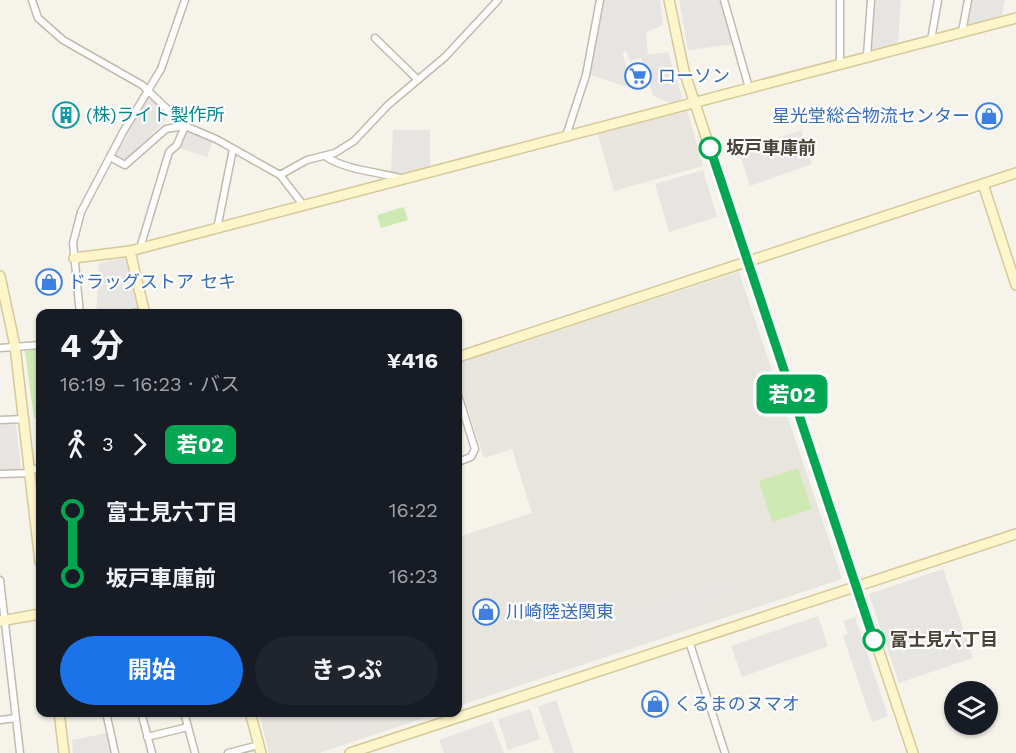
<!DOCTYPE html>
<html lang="ja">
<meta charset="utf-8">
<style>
:root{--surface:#171b24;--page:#20242c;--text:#f1f3f6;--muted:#9ea1a6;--accent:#1a73e8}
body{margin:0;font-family:"Work Sans","Noto Sans JP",sans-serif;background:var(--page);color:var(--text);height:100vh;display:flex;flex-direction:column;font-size:22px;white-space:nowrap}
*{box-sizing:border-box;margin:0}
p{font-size:20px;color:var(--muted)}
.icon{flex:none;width:33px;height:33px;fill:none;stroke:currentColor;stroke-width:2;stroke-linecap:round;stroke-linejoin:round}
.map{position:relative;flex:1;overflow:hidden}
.drawer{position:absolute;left:36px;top:309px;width:426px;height:408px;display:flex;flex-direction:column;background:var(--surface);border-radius:12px;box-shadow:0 2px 4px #0004}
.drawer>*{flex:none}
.badge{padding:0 12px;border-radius:9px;font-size:21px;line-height:39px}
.controls{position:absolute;left:944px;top:681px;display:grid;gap:12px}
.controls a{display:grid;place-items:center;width:54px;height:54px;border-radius:50%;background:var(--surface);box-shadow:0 2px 4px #0004;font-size:30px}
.map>.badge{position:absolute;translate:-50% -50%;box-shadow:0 0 0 3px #fff}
.legs{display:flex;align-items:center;gap:9px;height:66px;padding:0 24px;font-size:20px}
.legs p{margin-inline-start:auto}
.summary{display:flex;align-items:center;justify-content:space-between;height:102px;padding:0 24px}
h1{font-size:33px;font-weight:700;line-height:45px}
.primary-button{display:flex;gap:12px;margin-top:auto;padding:12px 24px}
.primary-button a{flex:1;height:69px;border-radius:36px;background:var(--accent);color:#fff;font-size:24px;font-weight:700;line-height:69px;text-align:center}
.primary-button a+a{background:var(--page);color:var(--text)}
ul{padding:0 24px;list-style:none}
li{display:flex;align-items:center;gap:21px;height:66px;font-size:22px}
li i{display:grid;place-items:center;width:9px;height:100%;margin:0 8px;background:currentColor}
li i::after{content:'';width:15px;height:15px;margin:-8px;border:4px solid;border-radius:50%;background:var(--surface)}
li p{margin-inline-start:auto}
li:first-child i{background:linear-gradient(#0000 50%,currentColor 0)}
li:last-child i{background:linear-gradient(currentColor 50%,#0000 0)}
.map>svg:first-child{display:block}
.industrial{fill:#e8e4de}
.green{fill:#ceeab2}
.parking{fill:#e7e5e2}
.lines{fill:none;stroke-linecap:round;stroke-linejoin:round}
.street-casing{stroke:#c1bbac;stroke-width:9}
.secondary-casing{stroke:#d6c999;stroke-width:12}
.street{stroke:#fff;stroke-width:6}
.secondary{stroke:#fff5cb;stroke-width:9}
.line-1-casing{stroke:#fff;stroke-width:14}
.line-1{stroke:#00a651;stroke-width:9}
.stop-1-dot{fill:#fff;stroke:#00a651;stroke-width:3}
.labels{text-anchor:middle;stroke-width:4.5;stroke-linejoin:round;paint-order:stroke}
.shop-label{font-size:18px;fill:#366cbe;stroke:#fff;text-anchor:start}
.culture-label{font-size:18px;fill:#0d838f;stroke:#fff;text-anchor:start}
.stop-label{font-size:18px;font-weight:bold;fill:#4a4438;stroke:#fff;text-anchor:start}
</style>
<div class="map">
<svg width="1016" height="753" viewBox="0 0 1016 753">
<rect width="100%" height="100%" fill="#f5f3ea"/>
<path class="industrial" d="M 687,110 L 703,166 L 614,191 L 598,134 Z
M 739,272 L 842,579 L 458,706 L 458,537 L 532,513 L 512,449 L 484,458 L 458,380 L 458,363 Z
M 259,713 L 439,713 L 319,753 L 269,753 Z"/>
<path class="green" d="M 404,207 L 408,220 L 381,228 L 377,215 Z
M 40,348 L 40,417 L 34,418 L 25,351 Z
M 798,468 L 812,509 L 772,522 L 759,481 Z"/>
<path class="parking" d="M 603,0 L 660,0 L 663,25 L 646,32 L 648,55 L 668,52 L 682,97 L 680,101 L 671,103 L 653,96 L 641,58 L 630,61 L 626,51 L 622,53 L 633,89 L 588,74 Z
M 679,0 L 722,0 L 735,44 L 688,50 Z
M 874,0 L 901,0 L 898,44 L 871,51 Z
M 972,0 L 1005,0 L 1001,18 L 967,26 Z
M 149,96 L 170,116 L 124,162 L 115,157 Z
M 187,129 L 213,140 L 207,157 L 179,148 Z
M 393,130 L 430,130 L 430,167 L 398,175 L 391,172 Z
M 801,130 L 812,164 L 750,186 L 739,152 Z
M 703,170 L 717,217 L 669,232 L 655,184 Z
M 124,258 L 127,260 L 138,308 L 119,313 L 96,314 L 99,263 Z
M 14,423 L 16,425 L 21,467 L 19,470 L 0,471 L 0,424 Z
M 943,569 L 973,658 L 899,683 L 869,594 Z
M 727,578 L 732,593 L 696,605 L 701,621 L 593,656 L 583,625 Z
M 818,616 L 828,646 L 742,677 L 731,646 Z
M 855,617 L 888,716 L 872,722 L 843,636 L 848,634 L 843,621 Z
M 557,659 L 560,668 L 458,702 L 458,691 Z
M 556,700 L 574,753 L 554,753 L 538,707 Z
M 530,709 L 540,739 L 508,750 L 498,719 Z
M 371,712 L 377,713 L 380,723 L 370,726 L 372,730 L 340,741 L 334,724 Z
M 492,721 L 504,753 L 444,753 L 439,740 Z
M 107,733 L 112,753 L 73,753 L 72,740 Z"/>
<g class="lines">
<g class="street-casing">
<path id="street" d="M 32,0 L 38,18 L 63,40 L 142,85 L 185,126 L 216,139 L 280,175 L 304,206
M 724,0 L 749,88
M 962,32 L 968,0
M 375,38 L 418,80
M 931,40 L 938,0
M 867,56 L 871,0
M 840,63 L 840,0
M 566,136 L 586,75 L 600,0
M 325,156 C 344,170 380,172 404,179
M 110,157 L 125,165 L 166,129 L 184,126
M 280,175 L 307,160 L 335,153 L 354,141 L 388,105 L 445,57 L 498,0
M 217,229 L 233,149
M 140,248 L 169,152 L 177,145 L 185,126
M 80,314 L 73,243 L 81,212 L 123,132 L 161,69 L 185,0
M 129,314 L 144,311
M 0,348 L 40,345
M 458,395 L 475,449 L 471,457 L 458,462
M 0,420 L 25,419
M 31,470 L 40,468
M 0,474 L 31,473
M 0,580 L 20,753
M 689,641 L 725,753
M 106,712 L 115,753
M 141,712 L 152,753
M 184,712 L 195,753
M 0,720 L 16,718
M 147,737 L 188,727
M 228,753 L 259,745"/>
</g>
<g class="secondary-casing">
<path id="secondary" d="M 669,0 L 684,71 L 913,753
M 983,184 L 1016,285
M 130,251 L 145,314
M 74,258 L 130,251 L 1016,18
M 0,276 L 15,346 L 40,562
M 458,357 L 1016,173
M 0,621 L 40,614
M 59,712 L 64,753
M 250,712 L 261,753
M 350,753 L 1016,534"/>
</g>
<use href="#street" class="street"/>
<use href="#secondary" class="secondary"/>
</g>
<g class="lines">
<g class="line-1-casing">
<path id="line-1" d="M 710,148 L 874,640"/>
</g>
<use href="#line-1" class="line-1"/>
</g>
<defs>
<g id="supermarket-ring" transform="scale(1.35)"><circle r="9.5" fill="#fff" stroke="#3f7fe0" stroke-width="1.5"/><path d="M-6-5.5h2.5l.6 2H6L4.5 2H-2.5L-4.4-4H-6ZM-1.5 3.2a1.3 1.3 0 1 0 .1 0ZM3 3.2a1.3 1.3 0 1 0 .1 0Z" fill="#3f7fe0"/></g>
<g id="building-ring" transform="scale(1.35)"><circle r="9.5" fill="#fff" stroke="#0f9aa8" stroke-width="1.5"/><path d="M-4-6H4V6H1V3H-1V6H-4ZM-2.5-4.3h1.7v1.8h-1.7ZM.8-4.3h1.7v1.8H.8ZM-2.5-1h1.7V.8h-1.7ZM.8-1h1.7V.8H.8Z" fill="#0f9aa8"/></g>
<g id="shop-ring" transform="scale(1.35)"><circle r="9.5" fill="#fff" stroke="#3f7fe0" stroke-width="1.5"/><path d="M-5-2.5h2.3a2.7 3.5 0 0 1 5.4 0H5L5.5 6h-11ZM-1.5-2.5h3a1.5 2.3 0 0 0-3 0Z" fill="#3f7fe0"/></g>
</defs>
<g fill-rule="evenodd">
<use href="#supermarket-ring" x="638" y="76"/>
<use href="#building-ring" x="66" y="115"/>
<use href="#shop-ring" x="989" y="116"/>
<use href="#shop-ring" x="49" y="282"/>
<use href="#shop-ring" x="486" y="612"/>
<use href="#shop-ring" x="655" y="704"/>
</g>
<g class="stop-1-dot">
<circle cx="710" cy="148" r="10"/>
<circle cx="874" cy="640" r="10"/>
</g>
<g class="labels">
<g class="shop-label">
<text x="658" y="82">ローソン</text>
<text x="970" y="122" text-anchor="end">星光堂総合物流センター</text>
<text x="68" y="288">ドラッグストア セキ</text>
<text x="506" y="618">川崎陸送関東</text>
<text x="674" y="710">くるまのヌマオ</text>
</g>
<g class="culture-label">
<text x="86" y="121">(株)ライト製作所</text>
</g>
<g class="stop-label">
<text x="726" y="154">坂戸車庫前</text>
<text x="890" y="646">富士見六丁目</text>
</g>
</g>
</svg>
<div class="controls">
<a><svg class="icon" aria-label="layers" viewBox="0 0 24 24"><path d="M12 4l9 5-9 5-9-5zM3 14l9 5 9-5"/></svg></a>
</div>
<b class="badge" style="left:792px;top:394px;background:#00a651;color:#fff">若02</b>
<section class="drawer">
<div class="summary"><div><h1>4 分</h1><p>16:19 – 16:23 · バス</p></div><b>¥416</b></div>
<div class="legs"><svg class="icon" aria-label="walk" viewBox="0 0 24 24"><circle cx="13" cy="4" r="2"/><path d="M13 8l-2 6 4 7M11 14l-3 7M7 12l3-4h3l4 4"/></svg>3<svg class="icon" aria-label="forward" viewBox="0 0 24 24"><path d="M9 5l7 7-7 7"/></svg><b class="badge" style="background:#00a651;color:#fff">若02</b></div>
<ul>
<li><i style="color:#00a651"></i><b>富士見六丁目</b><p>16:22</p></li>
<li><i style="color:#00a651"></i><b>坂戸車庫前</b><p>16:23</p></li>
</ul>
<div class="primary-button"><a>開始</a><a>きっぷ</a></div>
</section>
</div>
